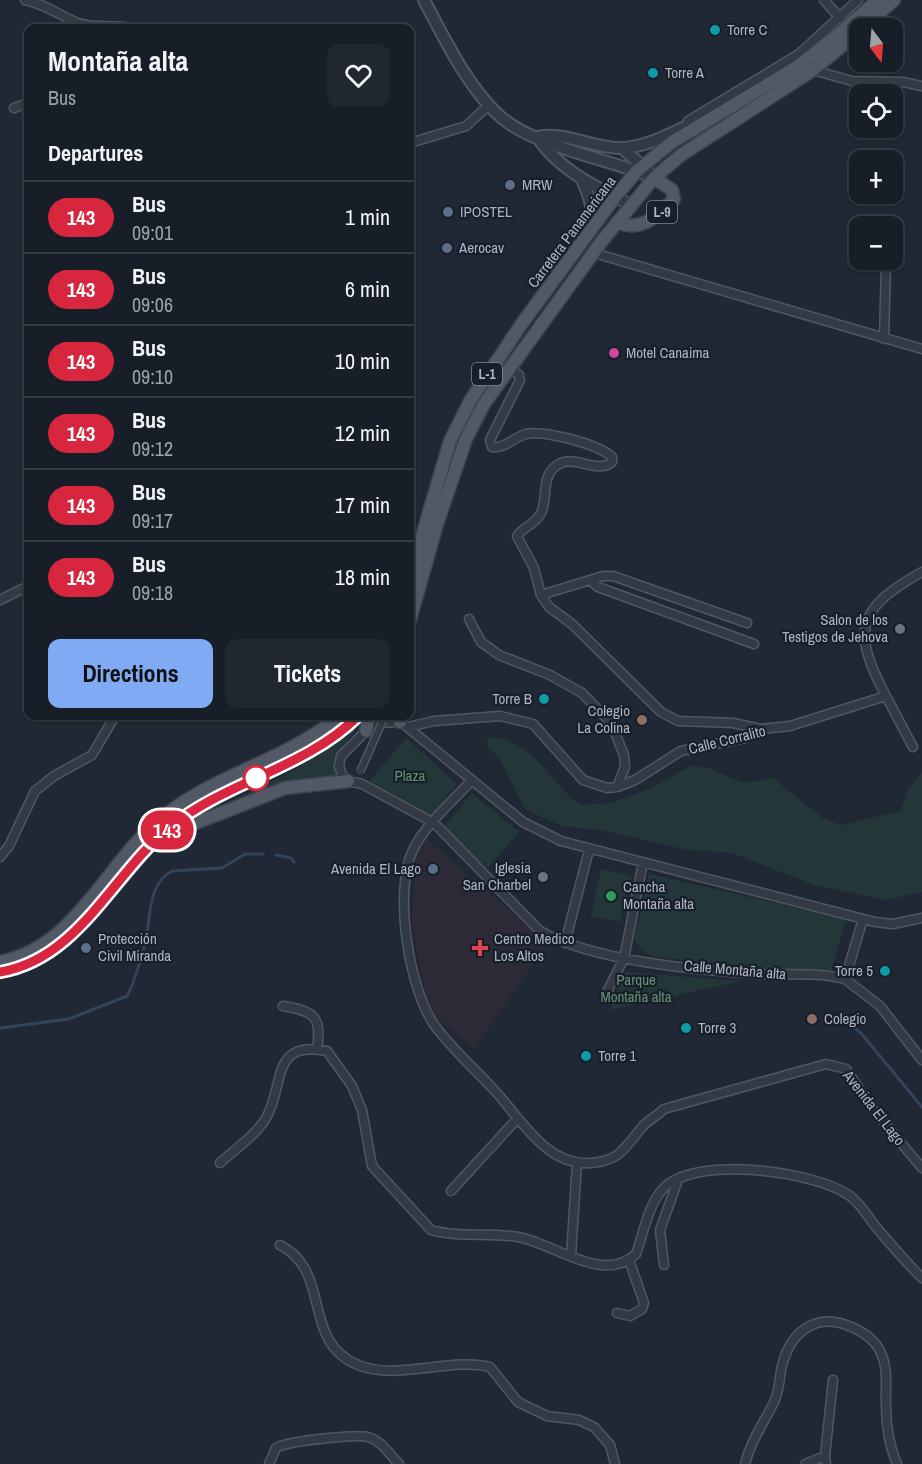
<!DOCTYPE html>
<meta charset="utf-8">
<style>
:root{--surface:#171e27;--page:#20272f;--text:#f1f3f6;--muted:#9ea2a7;--line:#363c44;--accent:#80aaf4}
body{margin:0;font-family:"Archivo Narrow",sans-serif;background:var(--page);color:var(--text);height:100vh;display:flex;flex-direction:column;font-size:22px;white-space:nowrap}
*{box-sizing:border-box;margin:0}
p{font-size:20px;color:var(--muted)}
.icon{flex:none;width:33px;height:33px;fill:none;stroke:currentColor;stroke-width:2;stroke-linecap:round;stroke-linejoin:round}
.map{position:relative;flex:1;overflow:hidden}
.drawer{position:absolute;left:24px;top:24px;width:390px;height:696px;display:flex;flex-direction:column;background:var(--surface);border-radius:12px;box-shadow:0 2px 4px #0004,0 0 0 2px var(--line)}
.drawer>*{flex:none}
.badge{padding:0 12px;border-radius:20px;font-size:21px;line-height:39px}
.needle{width:39px;rotate:164deg}
.controls{position:absolute;left:849px;top:18px;display:grid;gap:12px}
.controls a{display:grid;place-items:center;width:54px;height:54px;border-radius:12px;background:var(--surface);box-shadow:0 2px 4px #0004,0 0 0 2px var(--line);font-size:30px}
.map>.badge{position:absolute;translate:-50% -50%;box-shadow:0 0 0 3px #fff}
h2{padding:0 24px;font-size:22px;line-height:54px}
.round{display:grid;place-items:center;flex:none;width:63px;height:63px;border-radius:12px;background:var(--page)}
.overview{display:flex;align-items:center;justify-content:space-between;height:102px;padding:0 24px}
h1{font-size:28px;font-weight:700;line-height:45px}
.action{display:flex;gap:12px;margin-top:auto;padding:12px 24px}
.action a{flex:1;height:69px;border-radius:12px;background:var(--accent);color:#111;font-size:24px;font-weight:700;line-height:69px;text-align:center}
.action a+a{background:var(--page);color:var(--text)}
ul{padding:0;list-style:none}
li{display:flex;align-items:center;gap:18px;height:72px;padding:0 24px;border-top:2px solid var(--line)}
li div{flex:1}
li b{display:block;font-size:22px}
li em{font-style:normal}
li .badge{min-width:66px;font-weight:700;text-align:center}
.map>svg:first-child{display:block}
.medical{fill:#2c2a37}
.green{fill:#243738}
.lines{fill:none;stroke-linecap:round;stroke-linejoin:round}
.stream{stroke:#33435c;stroke-width:3}
.minor-casing{stroke:#505763;stroke-width:11}
.tertiary-casing{stroke:#505763;stroke-width:14}
.primary-casing{stroke:#3c434f;stroke-width:15}
.minor{stroke:#333a45;stroke-width:8}
.tertiary{stroke:#333a45;stroke-width:10}
.primary{stroke:#505965;stroke-width:12}
.pedestrian-bridge-casing{stroke:#505763;stroke-width:9;stroke-linecap:butt}
.pedestrian-bridge{stroke:#333a45;stroke-width:6}
.line-casing{stroke:#fff;stroke-width:14}
.line{stroke:#d7263d;stroke-width:9}
.culture-dot{fill:#0f9aa8;stroke:#181f2a;stroke-width:2}
.service-dot{fill:#5c6f8a;stroke:#181f2a;stroke-width:2}
.hotel-dot{fill:#d1479c;stroke:#181f2a;stroke-width:2}
.worship-dot{fill:#6b7280;stroke:#181f2a;stroke-width:2}
.education-dot{fill:#8d6e63;stroke:#181f2a;stroke-width:2}
.stop-dot{fill:#fff;stroke:#d7263d;stroke-width:3}
.leisure-dot{fill:#2e9e5b;stroke:#181f2a;stroke-width:2}
.health-dot{fill:#e0444e;stroke:#181f2a;stroke-width:2}
.labels{text-anchor:middle;stroke-width:4.5;stroke-linejoin:round;paint-order:stroke}
.shield{fill:#181f2a;stroke:#808794;stroke-width:1.5}
.shield-label{font-size:14px;font-weight:bold;fill:#acb4c2}
.poi-label{font-size:15px;fill:#acb4c2;stroke:#181f2a;text-anchor:start}
.street-label{font-size:15px;fill:#acb4c2;stroke:#181f2a}
.park-label{font-size:15px;fill:#669171;stroke:#181f2a}
</style>
<div class="map">
<svg width="922" height="1464" viewBox="0 0 922 1464">
<rect width="100%" height="100%" fill="#1f2834"/>
<path class="medical" d="M 427,839 L 547,943 L 475,1049 L 434,1016 L 426,997 L 412,926 L 416,858 Z"/>
<path class="green" d="M 358,726 L 338,753 L 334,768 L 341,782 C 290,769 229,804 182,823 C 249,791 300,774 358,726 Z
M 496,737 C 536,746 550,782 580,805 L 612,803 L 648,789 L 693,765 L 709,768 L 743,783 L 773,778 L 824,819 L 842,825 L 900,811 L 909,788 L 922,773 L 922,892 L 886,900 L 814,885 L 732,853 L 683,849 L 606,831 L 562,826 L 525,809 L 500,759 L 488,747 L 487,739 Z
M 406,738 L 457,784 L 429,818 L 367,784 Z
M 472,793 L 519,832 L 488,868 L 441,830 Z
M 601,869 L 631,876 L 620,922 L 591,916 Z
M 649,874 L 846,919 L 830,976 L 657,957 L 645,953 L 634,940 Z
M 625,972 L 741,981 L 610,1010 Z"/>
<g class="lines">
<path class="stream" d="M 276,855 L 291,858 L 294,862
M 845,1021 L 861,1033 L 922,1107
M 0,1028 L 69,1019 L 127,996 C 134,984 145,947 147,934 C 150,913 150,882 172,871 L 222,868 L 245,854 L 263,854"/>
<g class="minor-casing">
<path id="minor" d="M 25,0 C 45,4 59,15 78,23 C 94,29 113,24 130,28
M 824,0 L 840,18
M 813,70 L 852,81 L 903,82 L 922,86
M 14,108 L 28,103
M 688,121 L 799,54 L 858,0
M 410,143 L 466,126 L 489,105
M 594,253 L 922,349
M 884,339 L 886,264
M 510,367 L 519,375 L 520,380 L 490,440 L 492,447 C 505,449 514,437 526,434 C 545,430 598,444 612,457 L 612,462 C 598,474 577,456 561,463 C 539,473 549,497 541,513 C 536,524 523,527 517,536 L 534,568 L 541,595 L 549,607 L 572,624 L 661,712 L 678,721 L 733,723 L 761,729
M 591,581 L 598,587 L 754,644
M 541,595 L 603,576 L 613,576 L 747,623
M 0,600 L 28,586
M 469,619 L 481,642 L 499,655 L 550,675 L 582,693 L 611,723 L 624,755 L 625,767 L 617,787
M 886,696 L 913,747
M 400,722 L 380,723 L 366,731 L 341,756 L 339,766 L 342,775 L 348,781 L 362,784 L 434,823 L 540,931 C 593,961 700,971 763,974 C 789,975 820,972 845,979 L 863,919
M 406,726 L 523,822 L 561,841 L 875,922 L 893,924 L 922,918
M 408,727 L 434,721 L 500,716 L 533,724 L 583,780 L 607,788 L 617,787 L 635,780 L 681,751 L 745,738 L 761,729 L 790,726 L 886,696 C 851,631 857,608 922,572
M 471,781 C 452,802 425,825 413,850 C 393,891 409,990 435,1026 C 454,1052 481,1074 502,1099 C 525,1126 550,1166 590,1163 C 621,1161 625,1147 643,1126 C 649,1120 658,1115 664,1109 L 826,1064 L 846,1069 L 872,1108 L 922,1168
M 0,857 L 9,846 L 35,791 L 54,776 L 92,755 L 115,716
M 565,943 L 589,850
M 845,979 L 880,1006 L 922,1060
M 606,994 L 624,958 L 643,863
M 283,1006 C 314,1011 322,1016 317,1049
M 220,1163 C 234,1150 256,1135 266,1118 C 285,1086 270,1039 327,1051 L 352,1086 L 362,1110 L 372,1166 L 431,1230 C 459,1238 489,1232 518,1237 C 554,1243 603,1285 636,1254 C 643,1235 648,1206 662,1190 C 692,1154 816,1171 850,1196 C 860,1203 868,1217 876,1227 C 891,1245 906,1262 922,1278
M 451,1191 L 518,1118
M 280,1245 C 333,1272 300,1341 358,1365 C 397,1381 451,1357 490,1367 L 518,1402 L 547,1416 L 579,1420 L 594,1427 L 610,1445 L 615,1464
M 571,1256 L 577,1163
M 664,1265 L 660,1230 L 678,1180
M 617,1313 L 630,1316 L 642,1309 L 644,1303 L 629,1260
M 825,1456 L 833,1380
M 269,1464 L 276,1448 C 286,1441 357,1434 368,1437 C 382,1441 389,1454 399,1464
M 745,1464 C 751,1440 764,1423 774,1402 C 780,1390 779,1378 782,1366 C 790,1333 815,1312 849,1326 C 862,1331 874,1339 880,1351 C 889,1369 885,1387 886,1406 C 886,1426 889,1445 897,1464
M 805,1464 L 825,1456 L 826,1464"/>
</g>
<g class="tertiary-casing">
<path id="tertiary" d="M 424,0 C 444,38 469,90 502,118 C 538,148 610,159 654,178
M 537,137 C 560,171 596,187 631,205
M 538,137 C 564,131 592,148 620,148 C 648,148 679,129 704,118
M 622,148 L 648,171
M 582,180 C 590,198 594,209 591,228"/>
</g>
<g class="primary-casing">
<path id="primary" d="M 862,28 L 894,0
M 617,222 C 641,233 659,215 674,199 L 672,190 L 654,178
M 410,577 L 450,441 L 470,401 L 523,322 L 615,197 L 637,171 L 672,142 L 795,68 L 839,34 L 878,0
M 410,620 L 437,524 L 466,439 L 484,404 L 602,241 L 654,178 L 681,155 L 813,70 L 860,31
M 397,716 L 400,722
M 366,731 L 369,716
M 165,835 L 285,788 L 348,781
M 0,962 C 79,947 108,857 168,813 C 220,773 289,759 339,716
M 0,972 C 79,958 113,874 170,827 C 227,781 306,768 358,716"/>
</g>
<use href="#minor" class="minor"/>
<use href="#tertiary" class="tertiary"/>
<use href="#primary" class="primary"/>
<g class="pedestrian-bridge-casing">
<path id="pedestrian-bridge" d="M 360,772 L 383,720 L 378,716"/>
</g>
<use href="#pedestrian-bridge" class="pedestrian-bridge"/>
</g>
<g class="lines">
<g class="line-casing">
<path id="line" d="M 0,972 C 79,959 113,873 170,827 C 227,781 306,768 358,716"/>
</g>
<use href="#line" class="line"/>
</g>
<g class="culture-dot">
<circle cx="715" cy="30" r="6"/>
<circle cx="653" cy="73" r="6"/>
<circle cx="544" cy="699" r="6"/>
<circle cx="885" cy="971" r="6"/>
<circle cx="686" cy="1028" r="6"/>
<circle cx="586" cy="1056" r="6"/>
</g>
<g class="service-dot">
<circle cx="510" cy="185" r="6"/>
<circle cx="448" cy="212" r="6"/>
<circle cx="447" cy="248" r="6"/>
<circle cx="433" cy="869" r="6"/>
<circle cx="86" cy="948" r="6"/>
</g>
<circle class="hotel-dot" cx="614" cy="353" r="6"/>
<g class="worship-dot">
<circle cx="900" cy="629" r="6"/>
<circle cx="543" cy="877" r="6"/>
</g>
<g class="education-dot">
<circle cx="642" cy="720" r="6"/>
<circle cx="812" cy="1019" r="6"/>
</g>
<circle class="stop-dot" cx="256" cy="778" r="12"/>
<circle class="leisure-dot" cx="611" cy="896" r="6"/>
<path class="health-dot" d="M477 939h6v6h6v6h-6v6h-6v-6h-6v-6h6z"/>
<g class="labels">
<g class="shield">
<rect x="647" y="201" width="30" height="22" rx="4.5"/>
<rect x="472" y="363" width="30" height="22" rx="4.5"/>
</g>
<g class="shield-label">
<text x="662" y="217">L-9</text>
<text x="487" y="379">L-1</text>
</g>
<g class="poi-label">
<text x="727" y="35">Torre C</text>
<text x="665" y="78">Torre A</text>
<text x="522" y="190">MRW</text>
<text x="460" y="217">IPOSTEL</text>
<text x="459" y="253">Aerocav</text>
<text x="626" y="358">Motel Canaima</text>
<text x="888" y="625" text-anchor="end">Salon de los<tspan x="888" dy="17">Testigos de Jehova</tspan></text>
<text x="532" y="704" text-anchor="end">Torre B</text>
<text x="630" y="716" text-anchor="end">Colegio<tspan x="630" dy="17">La Colina</tspan></text>
<text x="531" y="873" text-anchor="end">Iglesia<tspan x="531" dy="17">San Charbel</tspan></text>
<text x="421" y="874" text-anchor="end">Avenida El Lago</text>
<text x="623" y="892">Cancha<tspan x="623" dy="17">Montaña alta</tspan></text>
<text x="98" y="944">Protección<tspan x="98" dy="17">Civil Miranda</tspan></text>
<text x="494" y="944">Centro Medico<tspan x="494" dy="17">Los Altos</tspan></text>
<text x="873" y="976" text-anchor="end">Torre 5</text>
<text x="824" y="1024">Colegio</text>
<text x="698" y="1033">Torre 3</text>
<text x="598" y="1061">Torre 1</text>
</g>
<g class="street-label">
<text transform="translate(572 232) rotate(-53)" y="5">Carretera Panamericana</text>
<text transform="translate(727 740) rotate(-14)" y="5">Calle Corralito</text>
<text transform="translate(735 970) rotate(5)" y="5">Calle Montaña alta</text>
<text transform="translate(874 1108) rotate(52)" y="5">Avenida El Lago</text>
</g>
<g class="park-label">
<text x="410" y="781">Plaza</text>
<text x="636" y="985">Parque<tspan x="636" dy="17">Montaña alta</tspan></text>
</g>
</g>
</svg>
<div class="controls">
<a><svg class="needle" viewBox="-14 -14 28 28"><path d="M0-13l5 13h-10z" fill="#e53935"/><path d="M0 13l5-13h-10z" fill="#9ea2a7"/></svg></a>
<a><svg class="icon" aria-label="locate" viewBox="0 0 24 24"><circle cx="12" cy="12" r="6"/><path d="M12 2v4M12 18v4M2 12h4M18 12h4"/></svg></a>
<a>+</a>
<a>−</a>
</div>
<b class="badge" style="left:167px;top:830px;background:#d7263d;color:#fff">143</b>
<section class="drawer">
<div class="overview"><div><h1>Montaña alta</h1><p>Bus</p></div><a class="round"><svg class="icon" aria-label="heart" viewBox="0 0 24 24"><path d="M12 20l-8-8c-3-5 5-10 8-4 3-6 11-1 8 4z"/></svg></a></div>
<h2>Departures</h2>
<ul>
<li><span class="badge" style="background:#d7263d;color:#fff">143</span><div><b>Bus</b><p>09:01</p></div><em>1 min</em></li>
<li><span class="badge" style="background:#d7263d;color:#fff">143</span><div><b>Bus</b><p>09:06</p></div><em>6 min</em></li>
<li><span class="badge" style="background:#d7263d;color:#fff">143</span><div><b>Bus</b><p>09:10</p></div><em>10 min</em></li>
<li><span class="badge" style="background:#d7263d;color:#fff">143</span><div><b>Bus</b><p>09:12</p></div><em>12 min</em></li>
<li><span class="badge" style="background:#d7263d;color:#fff">143</span><div><b>Bus</b><p>09:17</p></div><em>17 min</em></li>
<li><span class="badge" style="background:#d7263d;color:#fff">143</span><div><b>Bus</b><p>09:18</p></div><em>18 min</em></li>
</ul>
<div class="action"><a>Directions</a><a>Tickets</a></div>
</section>
</div>
